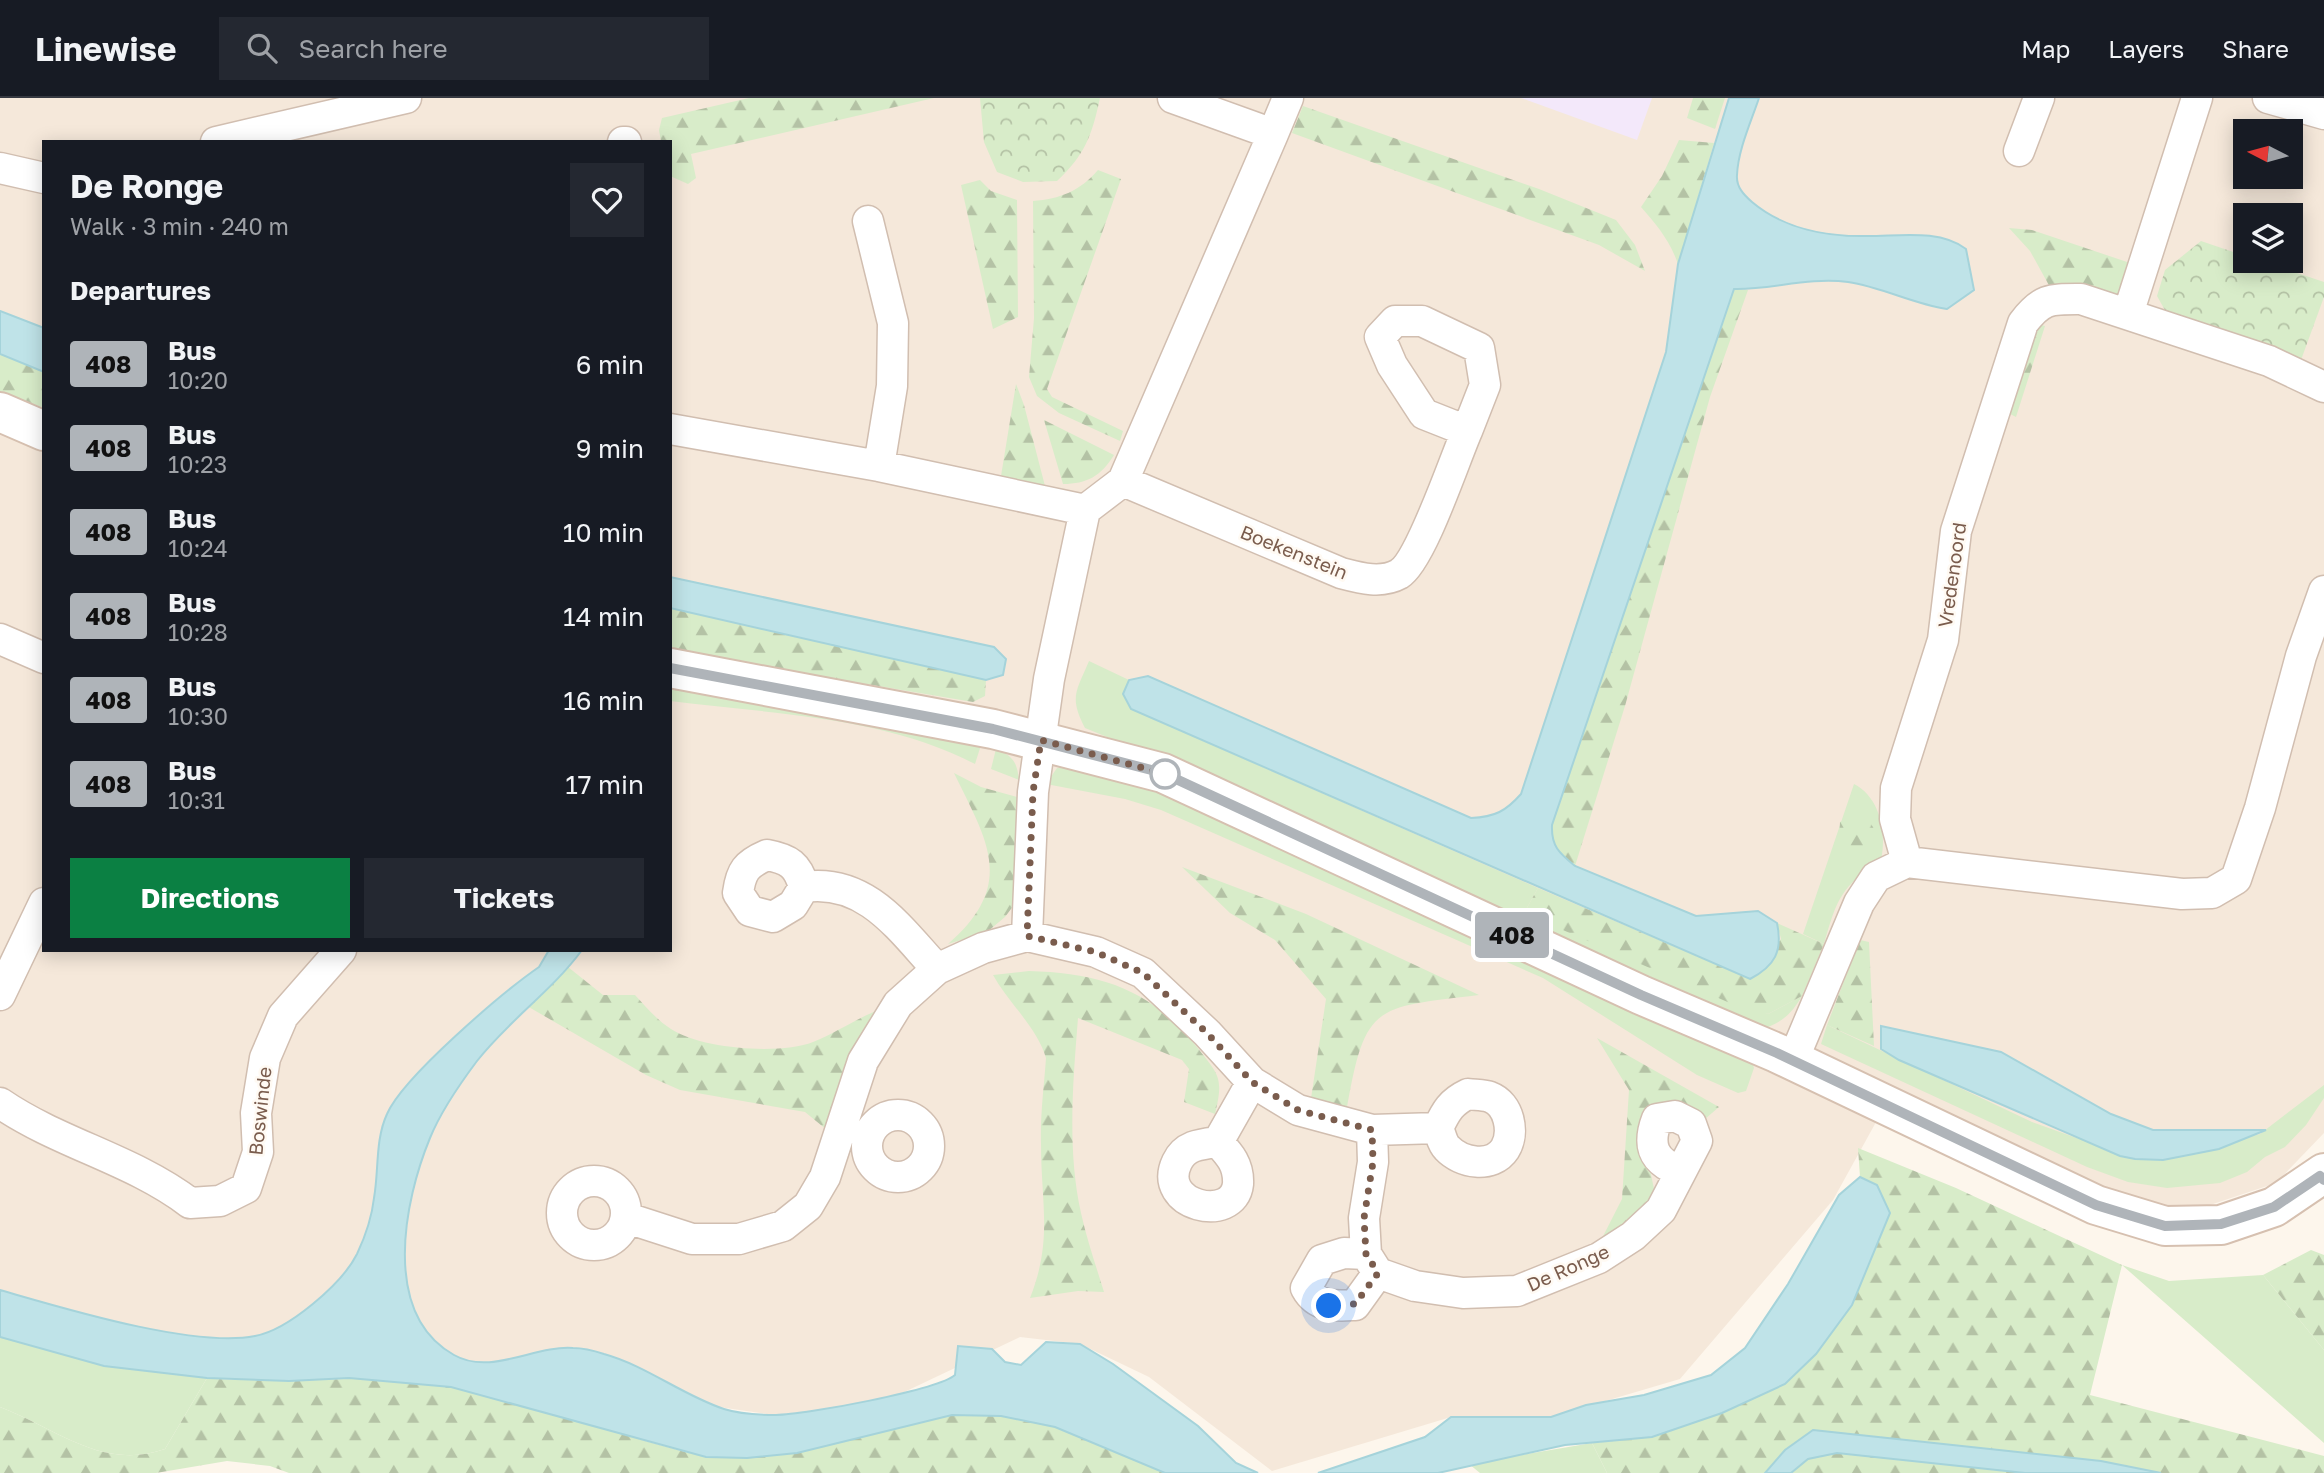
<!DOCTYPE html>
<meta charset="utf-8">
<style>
:root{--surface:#171b24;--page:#242831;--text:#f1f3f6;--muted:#9ea1a6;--line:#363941;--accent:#0b8043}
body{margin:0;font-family:"Golos Text",sans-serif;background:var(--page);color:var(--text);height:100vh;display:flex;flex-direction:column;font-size:26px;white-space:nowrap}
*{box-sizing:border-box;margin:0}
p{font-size:23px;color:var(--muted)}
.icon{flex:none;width:38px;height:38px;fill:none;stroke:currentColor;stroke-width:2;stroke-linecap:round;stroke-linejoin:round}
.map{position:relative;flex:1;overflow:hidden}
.details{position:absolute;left:42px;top:42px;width:630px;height:812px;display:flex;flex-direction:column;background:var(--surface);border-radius:0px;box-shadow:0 4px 18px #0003}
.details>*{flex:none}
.badge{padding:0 14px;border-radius:5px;font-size:24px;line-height:46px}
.needle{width:46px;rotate:276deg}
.tools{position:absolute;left:2233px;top:21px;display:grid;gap:14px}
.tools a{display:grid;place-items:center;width:70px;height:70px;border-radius:0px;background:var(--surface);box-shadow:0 4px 18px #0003;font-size:35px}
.you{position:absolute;width:35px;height:35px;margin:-18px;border:5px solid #fff;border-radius:50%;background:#1a73e8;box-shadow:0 0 0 10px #1a73e833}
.map>.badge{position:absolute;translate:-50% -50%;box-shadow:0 0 0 4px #fff}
h2{padding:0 28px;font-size:26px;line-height:63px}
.round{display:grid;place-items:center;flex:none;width:74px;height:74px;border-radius:0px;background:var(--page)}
.head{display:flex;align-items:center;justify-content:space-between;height:119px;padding:0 28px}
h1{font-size:33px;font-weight:700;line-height:52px}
.primary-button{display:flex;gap:14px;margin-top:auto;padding:14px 28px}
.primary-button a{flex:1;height:80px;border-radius:0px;background:var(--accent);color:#fff;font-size:28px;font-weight:700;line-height:80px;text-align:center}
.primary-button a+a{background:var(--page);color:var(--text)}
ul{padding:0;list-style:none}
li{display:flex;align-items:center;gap:21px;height:84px;padding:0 28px}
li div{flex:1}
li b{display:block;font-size:26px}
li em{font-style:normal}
li .badge{min-width:77px;font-weight:700;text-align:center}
header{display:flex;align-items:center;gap:42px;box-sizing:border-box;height:98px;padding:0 35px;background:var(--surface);border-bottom:2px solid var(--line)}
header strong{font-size:33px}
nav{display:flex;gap:38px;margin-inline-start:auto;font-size:24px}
.search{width:490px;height:63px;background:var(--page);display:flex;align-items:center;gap:18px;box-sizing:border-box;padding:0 24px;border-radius:0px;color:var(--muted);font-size:26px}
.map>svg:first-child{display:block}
.residential{fill:#f5e8da;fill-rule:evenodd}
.education{fill:#f3e8fa}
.green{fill:#d8ecc9}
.forest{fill:url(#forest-firs)}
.park{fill:url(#park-crowns)}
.water{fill:#bfe3e8;stroke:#a5d3da;stroke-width:2}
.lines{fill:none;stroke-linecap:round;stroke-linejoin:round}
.street-casing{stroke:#d1beb0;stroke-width:33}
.secondary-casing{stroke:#d6c0b0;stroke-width:42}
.street{stroke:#fff;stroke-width:30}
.secondary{stroke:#fff;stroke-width:38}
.line-casing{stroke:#fff;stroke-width:16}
.line{stroke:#afb4b9;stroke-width:10}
.walk{stroke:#7a5c4d;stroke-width:7;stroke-dasharray:0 12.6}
.stop-dot{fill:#fff;stroke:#afb4b9;stroke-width:3.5}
.labels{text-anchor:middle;stroke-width:5;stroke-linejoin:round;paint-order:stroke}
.street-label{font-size:19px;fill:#7a5c4d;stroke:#fffaf3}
</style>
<header>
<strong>Linewise</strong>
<div class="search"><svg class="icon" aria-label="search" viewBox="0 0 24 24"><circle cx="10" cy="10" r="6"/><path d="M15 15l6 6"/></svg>Search here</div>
<nav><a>Map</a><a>Layers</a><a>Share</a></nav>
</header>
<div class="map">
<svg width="2324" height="1375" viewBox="0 0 2324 1375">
<defs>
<pattern id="forest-firs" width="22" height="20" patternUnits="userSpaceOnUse" patternTransform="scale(1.75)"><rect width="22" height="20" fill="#d8ecc9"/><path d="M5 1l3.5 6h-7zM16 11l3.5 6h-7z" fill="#b4c2a5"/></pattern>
<pattern id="park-crowns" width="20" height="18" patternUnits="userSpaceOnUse" patternTransform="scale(1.75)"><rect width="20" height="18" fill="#d8ecc9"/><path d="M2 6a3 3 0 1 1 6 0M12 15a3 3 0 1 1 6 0" fill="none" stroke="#b4c2a5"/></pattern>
</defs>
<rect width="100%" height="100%" fill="#fdf6ec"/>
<path class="residential" d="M 0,0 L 2324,0 L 2324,1035 L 2276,1085 L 2174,1119 L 1886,1006 L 1833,1102 L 1680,1281 L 1551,1319 L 1451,1319 L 1272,1373 L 1149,1279 L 1080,1246 L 1020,1239 L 837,1326 L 272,1245 L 89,1248 L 0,1211 ZM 2245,33 L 2291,33 L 2291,79 L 2245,79 ZM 44,44 L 670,44 L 670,852 L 44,852 ZM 2245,117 L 2291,117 L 2291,163 L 2245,163 Z"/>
<path class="education" d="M 1521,0 L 1652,0 L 1637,42 Z"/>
<path class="green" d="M 1089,563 L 1129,582 L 1123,596 L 1131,611 L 1538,790 L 1524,815 L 1768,916 L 1802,898 C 1791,917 1781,925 1760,932 L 1232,690 L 1085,630 C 1069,599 1076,594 1089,563 Z
M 670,585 L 981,647 L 975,666 C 884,618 771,616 670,603 Z
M 996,651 C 1013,658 1017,664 1019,682 L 991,671 Z
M 1070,667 L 1163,693 L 1751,961 L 1754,970 L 1746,993 L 1738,995 L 1697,977 L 1543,880 L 1161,712 L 1125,701 L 1046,686 L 1057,670 Z
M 1854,686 C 1880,699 1887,735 1881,762 C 1841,789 1837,800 1824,846 L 1803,836 Z
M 1827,927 L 2032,1024 L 2135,1061 L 2163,1062 L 2260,1036 L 2324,987 L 2324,1000 L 2306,1027 L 2285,1049 L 2265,1059 L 2247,1074 L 2220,1085 L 2167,1090 L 2128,1084 L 2087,1069 L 1821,946 Z
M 2122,1167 L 2169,1183 L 2263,1177 L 2324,1252 L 2324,1345 Z
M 0,1239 L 104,1268 L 207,1280 L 165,1351 C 102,1373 58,1331 0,1309 Z
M 1592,1345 L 1607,1375 L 1480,1375 L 1469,1366 Z"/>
<path class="forest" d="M 749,0 L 934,0 L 691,56 L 696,80 L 688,86 L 670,78 L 670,44 L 661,44 L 659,32 L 662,20 Z
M 1693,0 L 1725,0 L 1715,31 L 1687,20 Z
M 1303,8 L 1539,91 L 1616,122 L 1635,147 L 1645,173 L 1599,147 L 1292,35 Z
M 1679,42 L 1714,45 L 1678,166 C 1670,143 1657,127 1641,109 L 1662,78 Z
M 1098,72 L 1121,81 L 1047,291 L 1052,299 L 1123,333 L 1120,343 L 1059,315 L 1037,298 L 1029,279 L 1034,220 L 1033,103 C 1060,101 1080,93 1098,72 Z
M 980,82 L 991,93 L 1017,102 L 1018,219 L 993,231 L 961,87 Z
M 2009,130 L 2032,132 L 2136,167 L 2121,199 L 2051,191 L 2030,153 Z
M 1734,191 L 1748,192 L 1710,299 L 1625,608 L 1575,768 C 1559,755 1551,748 1552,727 Z
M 2034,225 L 2045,228 L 2016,319 L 2004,313 Z
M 0,256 L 44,274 L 44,310 L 0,293 Z
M 1016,286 L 1024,307 L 1045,388 L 1001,378 Z
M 1044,322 L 1114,357 C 1101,378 1087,386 1063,386 Z
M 670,510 L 986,582 L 985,598 L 973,604 L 747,566 L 670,549 Z
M 954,675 L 981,689 L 1021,700 L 1017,803 L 1005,819 L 987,834 L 948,846 C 1017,786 987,743 954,675 Z
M 1863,713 L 1876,734 L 1856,758 L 1839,742 L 1840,724 Z
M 1182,769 L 1306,816 L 1479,897 C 1373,910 1365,905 1346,1015 L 1310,1007 L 1326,901 L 1275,842 L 1230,815 Z
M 1538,790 L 1750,881 L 1781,841 L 1777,825 L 1824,846 L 1802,898 L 1768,916 L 1739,909 L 1524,815 Z
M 1860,842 L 1869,844 L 1874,948 L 1827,927 Z
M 568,869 L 603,897 L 635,897 C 646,909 657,922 671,931 C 701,951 780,957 813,944 C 836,935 857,920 881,911 C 852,948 837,986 827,1032 L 805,1014 L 680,992 L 646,977 L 527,908 Z
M 1029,873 C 1101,875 1150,891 1196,948 C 1219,977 1224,979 1215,1016 L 1184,1004 L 1189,971 L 1182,962 L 1078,920 C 1073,984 1067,1052 1081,1115 C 1087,1142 1096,1168 1104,1194 L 1078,1193 L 1030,1200 C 1053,1142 1041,1106 1041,1046 C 1040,1018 1044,988 1046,960 C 1037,929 1009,906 993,877 Z
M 1597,940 L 1719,1009 L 1705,1021 L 1680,1011 L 1644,1044 L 1656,1100 L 1596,1152 L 1622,1101 L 1629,992 Z
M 1858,1050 L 1956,1090 L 2122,1167 L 2090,1297 L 2324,1358 L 2324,1375 L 2161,1375 L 2101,1363 L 1813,1332 L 1785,1352 L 1765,1375 L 1607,1375 L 1592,1345 L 1652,1339 L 1722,1315 L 1785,1286 L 1852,1207 L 1890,1115 L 1877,1087 L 1860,1079 Z
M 2311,1152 L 2324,1157 L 2324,1252 L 2263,1177 Z
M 207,1280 C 288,1287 370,1273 450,1289 C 537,1306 620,1339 706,1359 L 747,1360 L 797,1355 L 952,1317 L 1001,1318 L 1055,1329 L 1165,1375 L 289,1375 L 270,1368 L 227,1363 L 156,1375 L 0,1375 L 0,1309 C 58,1331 102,1373 165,1351 Z
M 1837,1355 L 2025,1375 L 1791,1375 L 1808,1361 Z"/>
<path class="park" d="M 980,0 L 1100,0 C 1092,37 1085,57 1057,83 L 1023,84 L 997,74 L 984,44 Z
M 2201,143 L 2245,158 L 2245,163 L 2261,163 L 2324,184 L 2324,199 L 2301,262 L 2166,214 L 2157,198 L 2165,172 Z"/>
<path class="water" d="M 1729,0 L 1759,0 C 1751,24 1738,52 1737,77 C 1736,89 1744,97 1752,104 C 1784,131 1828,139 1868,138 C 1900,138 1940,131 1966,151 L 1974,192 L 1947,211 C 1913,206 1882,189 1848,184 C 1807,179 1771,192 1734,191 L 1552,727 C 1551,748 1559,755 1575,768 L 1696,818 L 1758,813 L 1777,825 C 1783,853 1775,868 1750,881 L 1131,611 L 1123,596 L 1129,582 L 1148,578 L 1471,720 C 1495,719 1506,713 1521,696 L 1666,254 L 1678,166 Z
M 0,213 L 44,230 L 44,274 L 0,256 Z
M 670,479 L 994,549 L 1006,561 L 1003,577 L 986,582 L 670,510 Z
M 549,852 L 582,852 C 552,893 508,923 477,963 C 459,987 441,1013 430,1040 C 404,1103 381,1216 454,1257 C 491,1278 535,1247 573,1250 C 583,1250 595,1253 604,1256 C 647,1268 682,1297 724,1311 C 740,1316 760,1317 776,1317 C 804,1317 938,1292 955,1277 L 958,1248 L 992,1251 L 1005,1264 L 1021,1267 L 1046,1244 L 1080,1246 L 1113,1266 L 1198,1328 L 1236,1365 L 1258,1375 L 1165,1375 L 1055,1329 L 1001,1318 L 952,1317 L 797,1355 L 747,1360 L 706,1359 L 451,1289 L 349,1280 L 289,1283 L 207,1280 L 104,1268 L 0,1239 L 0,1192 C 63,1210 193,1250 255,1238 C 288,1232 342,1186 357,1156 C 365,1139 372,1118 374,1100 C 379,1072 375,1042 387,1016 C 403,979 503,894 539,869 Z
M 1881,928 L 2001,954 L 2111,1016 L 2153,1032 L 2266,1032 L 2219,1051 L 2163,1062 L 2135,1061 L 2120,1058 L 1899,962 L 1881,951 Z
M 1860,1079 L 1877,1087 L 1890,1115 L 1852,1207 L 1816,1256 L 1785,1286 L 1722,1315 L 1652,1339 L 1565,1347 L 1438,1375 L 1318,1375 L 1425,1339 L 1451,1319 L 1551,1319 L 1586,1307 L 1644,1297 L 1711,1277 L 1745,1250 L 1788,1186 L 1839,1097 Z
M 1813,1332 L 2101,1363 L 2161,1375 L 2025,1375 L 1837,1355 L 1808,1361 L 1791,1375 L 1765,1375 L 1785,1352 Z"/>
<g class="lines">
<g class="street-casing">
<path id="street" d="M 2268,0 L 2324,16
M 1273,36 L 1288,0
M 216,44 L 406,0
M 623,44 L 626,44
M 2019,53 L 2039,0
M 0,70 L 44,80
M 868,123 L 893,225 L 892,288 L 879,368
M 2128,216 L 2197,0
M 1395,223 L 1422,223 L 1479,250 L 1485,287 L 1467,333 L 1424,316 L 1392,267 L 1380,239 Z
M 670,331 L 879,368 L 1085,412
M 1123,383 L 1341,475 C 1360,480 1381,486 1399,476 C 1421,463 1455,360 1467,333
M 0,541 L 44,560
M 767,757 C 789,761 798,767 804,789 L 793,807 L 773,819 L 750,813 L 738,795 C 741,773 746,766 767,757 Z
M 1907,764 L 2182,796 L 2212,795 L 2236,781 L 2260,710 L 2301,558 L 2324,493
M 804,789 C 866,780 900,831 937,871
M 1027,838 L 1033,694 L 1049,581 L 1085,412 L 1123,383 L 1273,36 L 1173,0
M 0,897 L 44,805
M 1793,962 L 1859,805 L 1876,779 L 1907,764 L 1895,721 L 1896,690 L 1943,542 L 1956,433 L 2023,225 C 2042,200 2050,201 2081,201 L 2269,263 L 2324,289
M 1468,996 C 1475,997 1484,997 1490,999 C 1509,1006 1515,1034 1505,1051 C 1492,1071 1461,1065 1447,1050 C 1442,1045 1441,1037 1438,1030 C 1446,1013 1451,1004 1468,996 Z
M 0,1005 C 60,1046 132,1061 190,1105 L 220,1103 L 246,1090 L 258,1054 L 256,1015 L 265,960 L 283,918 L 341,852
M867 1048a31 31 0 1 1 62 0a31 31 0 1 1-62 0Z
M 1372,1032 L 1438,1030
M 1218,1044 C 1230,1057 1239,1067 1238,1086 C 1234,1126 1156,1108 1177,1064 C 1185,1047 1201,1046 1218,1044 Z
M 1218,1044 L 1252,984
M562 1115a32 32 0 1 1 64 0a32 32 0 1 1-64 0Z
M 627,1120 L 692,1141 L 739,1141 L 783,1128 L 808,1108 L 825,1079 L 863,963 L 898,906 L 937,871 L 983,850 L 1027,838 L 1096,854 L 1143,875 L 1207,935 L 1252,984 L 1298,1012 L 1372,1032 L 1373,1064 L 1364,1120 L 1366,1156 L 1378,1175 L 1415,1188 L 1463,1195 L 1517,1193 L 1599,1160 L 1633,1138 L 1661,1112 L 1697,1043 L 1691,1026 L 1675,1018 L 1657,1021 C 1647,1047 1653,1063 1679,1073
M 1366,1156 L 1344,1155 L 1322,1162 L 1306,1190 C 1317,1210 1336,1208 1355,1207 L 1378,1175"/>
</g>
<g class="secondary-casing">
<path id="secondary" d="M 0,314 L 44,333
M 670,570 L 993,631 L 1163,675 L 1641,897 L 1777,955 L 2096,1107 L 2165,1128 L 2221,1127 L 2274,1109 L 2324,1075"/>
</g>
<use href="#street" class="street"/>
<use href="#secondary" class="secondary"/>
</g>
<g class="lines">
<g class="line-casing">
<path id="line" d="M 670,570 L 993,631 L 1163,675 L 1641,897 L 1777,955 L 2096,1107 L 2165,1128 L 2221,1126 L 2274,1109 L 2320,1078 L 2324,1082"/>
</g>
<use href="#line" class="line"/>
<path class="walk" d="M 1165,676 L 1041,642 L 1033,694 L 1027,838 L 1096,854 L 1143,875 L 1207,935 L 1252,984 L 1298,1012 L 1372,1032 L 1373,1064 L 1364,1120 L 1366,1156 L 1378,1175 L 1355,1206 L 1329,1208"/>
</g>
<circle class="stop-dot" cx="1165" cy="676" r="14"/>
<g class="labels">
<g class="street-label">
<text transform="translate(1294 454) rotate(22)" y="7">Boekenstein</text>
<text transform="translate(1952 477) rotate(-82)" y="7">Vredenoord</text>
<text transform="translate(260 1013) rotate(-84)" y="7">Boswinde</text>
<text transform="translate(1568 1170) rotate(-24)" y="7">De Ronge</text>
</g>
</g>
</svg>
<div class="tools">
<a><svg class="needle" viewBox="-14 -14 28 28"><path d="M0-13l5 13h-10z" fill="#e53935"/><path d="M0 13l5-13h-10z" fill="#9ea1a6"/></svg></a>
<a><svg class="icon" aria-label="layers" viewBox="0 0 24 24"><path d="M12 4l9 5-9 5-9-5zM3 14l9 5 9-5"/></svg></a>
</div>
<div class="you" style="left:1329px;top:1208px"></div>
<b class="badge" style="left:1512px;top:837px;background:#afb4b9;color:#111">408</b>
<section class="details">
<div class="head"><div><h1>De Ronge</h1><p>Walk · 3 min · 240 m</p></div><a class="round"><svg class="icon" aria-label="heart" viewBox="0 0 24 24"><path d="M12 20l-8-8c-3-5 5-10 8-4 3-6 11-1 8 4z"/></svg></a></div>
<h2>Departures</h2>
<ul>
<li><span class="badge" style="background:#afb4b9;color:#111">408</span><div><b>Bus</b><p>10:20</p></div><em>6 min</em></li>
<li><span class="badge" style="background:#afb4b9;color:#111">408</span><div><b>Bus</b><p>10:23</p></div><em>9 min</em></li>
<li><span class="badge" style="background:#afb4b9;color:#111">408</span><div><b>Bus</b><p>10:24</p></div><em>10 min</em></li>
<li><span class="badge" style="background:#afb4b9;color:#111">408</span><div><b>Bus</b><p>10:28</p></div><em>14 min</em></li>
<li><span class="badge" style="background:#afb4b9;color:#111">408</span><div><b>Bus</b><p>10:30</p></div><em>16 min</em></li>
<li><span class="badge" style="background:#afb4b9;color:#111">408</span><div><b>Bus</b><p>10:31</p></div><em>17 min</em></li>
</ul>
<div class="primary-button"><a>Directions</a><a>Tickets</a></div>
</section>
</div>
